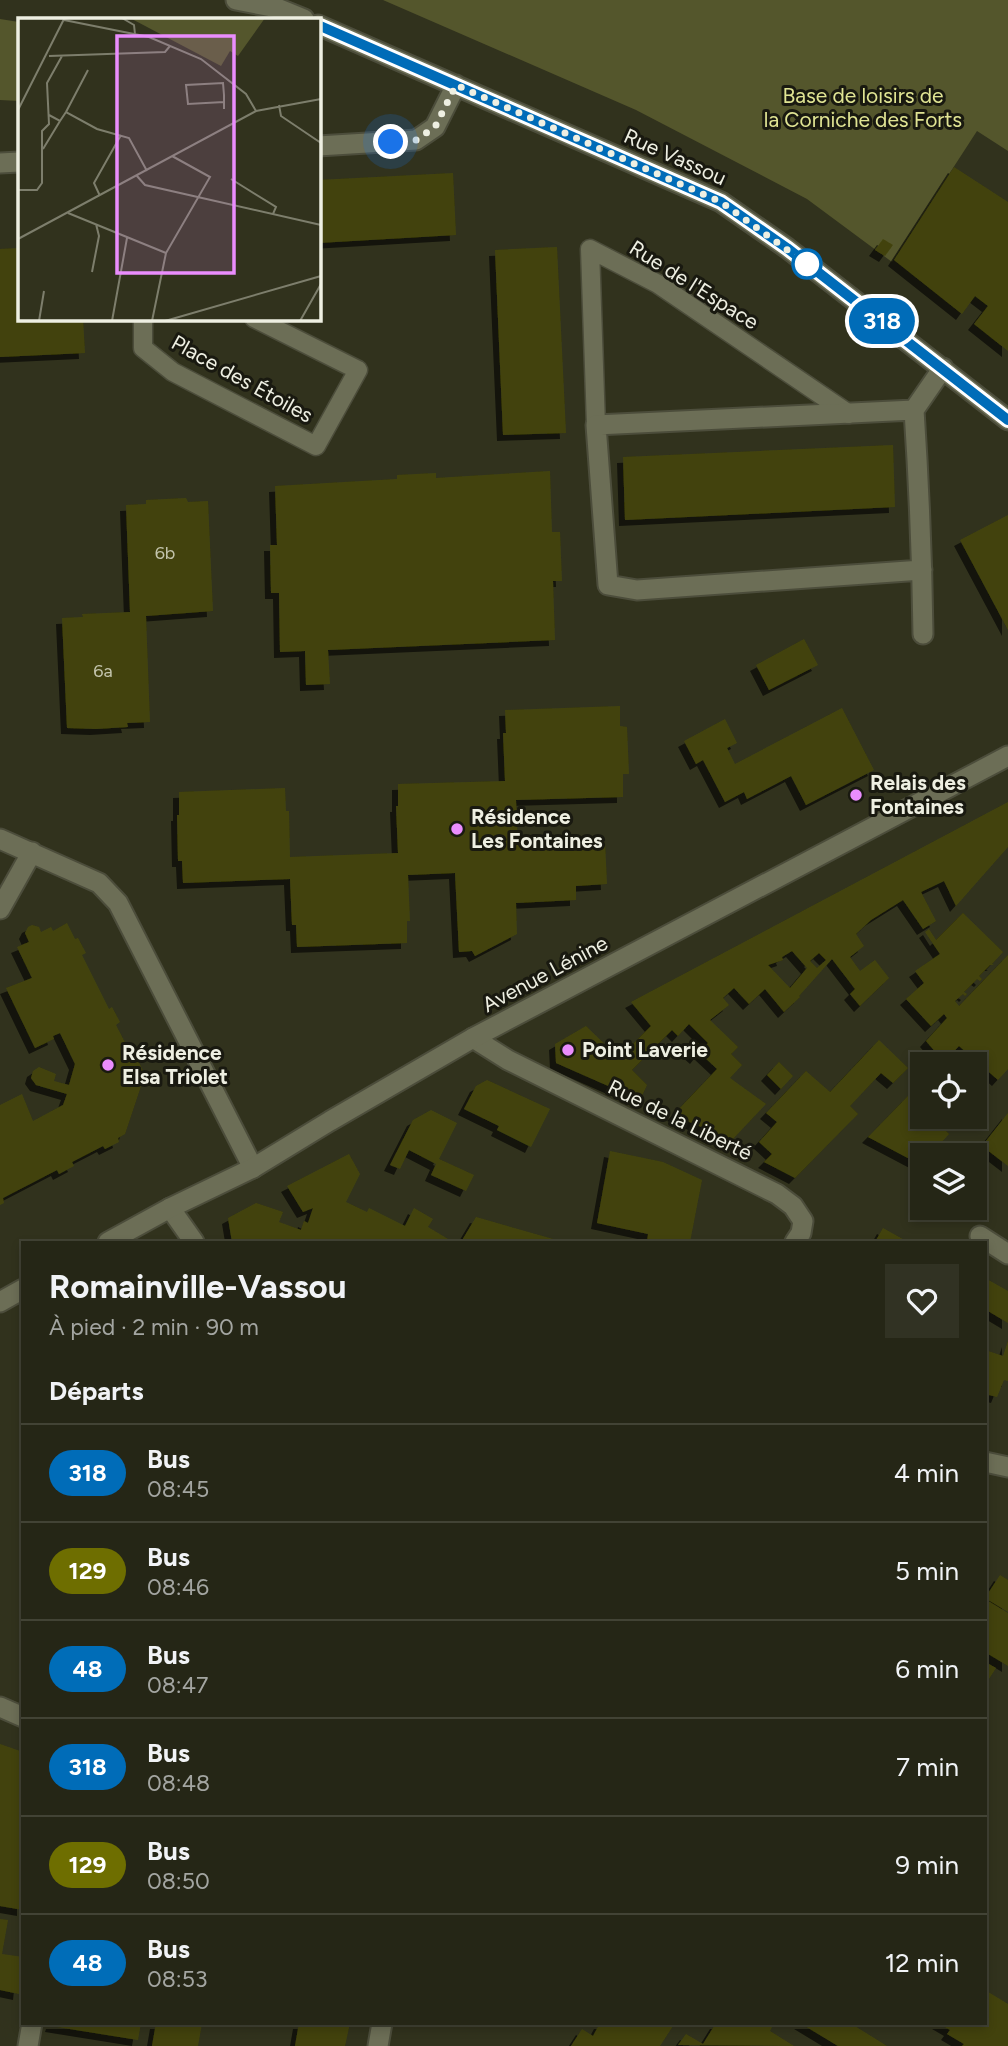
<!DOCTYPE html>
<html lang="fr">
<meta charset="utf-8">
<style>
:root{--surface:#252616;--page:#313223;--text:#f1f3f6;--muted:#a3a5a1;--line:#424335}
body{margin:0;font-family:Figtree,sans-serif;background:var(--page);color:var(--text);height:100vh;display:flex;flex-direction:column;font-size:26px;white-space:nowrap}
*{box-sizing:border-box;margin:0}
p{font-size:23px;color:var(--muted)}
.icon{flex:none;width:38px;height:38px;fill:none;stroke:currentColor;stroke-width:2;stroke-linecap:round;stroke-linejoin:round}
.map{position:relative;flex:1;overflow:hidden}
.side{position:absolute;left:21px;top:1241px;width:966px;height:784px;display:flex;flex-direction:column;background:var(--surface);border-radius:0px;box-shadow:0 4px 10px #0003,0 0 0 2px var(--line)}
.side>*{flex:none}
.badge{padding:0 14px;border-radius:23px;font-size:24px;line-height:46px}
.buttons{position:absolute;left:910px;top:1052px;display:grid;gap:14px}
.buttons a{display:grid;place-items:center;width:77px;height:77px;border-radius:0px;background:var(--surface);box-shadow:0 4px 10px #0003,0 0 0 2px var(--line);font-size:35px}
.you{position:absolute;width:35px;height:35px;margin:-18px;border:5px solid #fff;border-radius:50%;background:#1a73e8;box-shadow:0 0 0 10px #1a73e833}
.map>.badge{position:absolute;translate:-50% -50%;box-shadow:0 0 0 4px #fff}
h2{padding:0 28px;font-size:26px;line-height:63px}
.round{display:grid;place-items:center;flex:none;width:74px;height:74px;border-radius:0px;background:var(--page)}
.headline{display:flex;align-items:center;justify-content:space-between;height:119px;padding:0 28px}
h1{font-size:33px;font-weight:700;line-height:52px}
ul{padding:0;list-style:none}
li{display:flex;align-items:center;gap:21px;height:98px;padding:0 28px;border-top:2px solid var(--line)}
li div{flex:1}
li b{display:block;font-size:26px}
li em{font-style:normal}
li .badge{min-width:77px;font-weight:700;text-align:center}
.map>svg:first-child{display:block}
.green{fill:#54562c}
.building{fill:#42430c;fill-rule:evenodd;filter:url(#shadow)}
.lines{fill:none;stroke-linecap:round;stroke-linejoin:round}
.service-casing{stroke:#4c4d3b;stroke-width:21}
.minor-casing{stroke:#4c4d3b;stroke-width:23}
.secondary-casing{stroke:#4c4d3b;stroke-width:23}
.service{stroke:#6c6e56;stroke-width:18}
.minor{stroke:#6c6e56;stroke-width:19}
.secondary{stroke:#6c6e56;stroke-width:19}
.line-casing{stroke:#fff;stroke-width:16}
.line{stroke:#006cb8;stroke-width:10}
.walk{stroke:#eeefe2;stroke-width:7;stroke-dasharray:0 12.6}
.stop-dot{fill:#fff;stroke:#006cb8;stroke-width:3.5}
.poi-dot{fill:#ea8dfd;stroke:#191910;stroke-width:2.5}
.labels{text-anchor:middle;stroke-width:6;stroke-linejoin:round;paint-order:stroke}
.number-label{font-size:18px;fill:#c3c4ac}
.park-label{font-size:21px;fill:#e0e493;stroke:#191910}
.street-label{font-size:21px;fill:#eeefe2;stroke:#191910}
.poi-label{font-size:21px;font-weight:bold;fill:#eeefe2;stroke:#191910;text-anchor:start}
.inset-road{fill:none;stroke:#7d7e6c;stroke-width:2}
.view{fill:#ea8dfd;fill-opacity:0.15;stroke:#ea8dfd;stroke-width:3.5}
.inset-edge{fill:none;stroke:#eeefe2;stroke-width:3.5}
</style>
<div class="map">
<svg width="1008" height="2046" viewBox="0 0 1008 2046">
<defs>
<filter id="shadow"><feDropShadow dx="-6" dy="6" stdDeviation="0" flood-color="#0009"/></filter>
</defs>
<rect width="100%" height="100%" fill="#31321d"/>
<path class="green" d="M 383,0 L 1008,0 L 1008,151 L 977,131 L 892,262 L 807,199 L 636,110 Z
M 0,19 L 19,22 L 19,101 L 0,100 Z"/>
<path class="building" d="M 954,167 L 1008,202 L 1008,351 L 974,324 L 988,306 L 975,296 L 962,314 L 894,260 Z
M 453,173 L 456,235 L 318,243 L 318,180 Z
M 883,239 L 893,245 L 885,256 L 875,250 Z
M 557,247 L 566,433 L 503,435 L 495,250 Z
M 19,248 L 19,318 L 83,318 L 85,353 L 0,357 L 0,249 Z
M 893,445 L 895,507 L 625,520 L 623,457 Z
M 550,471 L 552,532 L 560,532 L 562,581 L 553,581 L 555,640 L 328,650 L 330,684 L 306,685 L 305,651 L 280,652 L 279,593 L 271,593 L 270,545 L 277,545 L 275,486 L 397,479 L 397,475 L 436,473 L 436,478 Z
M 186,498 L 188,502 L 208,501 L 213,611 L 146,616 L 150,722 L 127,723 L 128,727 L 96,729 L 67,728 L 62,618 L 83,617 L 82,614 L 130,612 L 126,505 L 146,504 L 146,500 Z
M 1008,515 L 1008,630 L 960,540 Z
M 804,639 L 818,665 L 769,690 L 756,665 Z
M 620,706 L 620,726 L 627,727 L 629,774 L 623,774 L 623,797 L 516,800 L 518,846 L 605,842 L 607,884 L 576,886 L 576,900 L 516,903 L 517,934 L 475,956 L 472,951 L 459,952 L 455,873 L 408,875 L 410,921 L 407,921 L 407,943 L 297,947 L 296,925 L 292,925 L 290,879 L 183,883 L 182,861 L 178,861 L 177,815 L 179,815 L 179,792 L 285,788 L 286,811 L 289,811 L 290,857 L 398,853 L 396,806 L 398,806 L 398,784 L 505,781 L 503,733 L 506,733 L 505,710 Z
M 842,708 L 874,770 L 806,805 L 791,776 L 747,799 L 744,792 L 725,802 L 703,760 L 696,764 L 684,741 L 725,719 L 737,743 L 727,748 L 735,764 Z
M 1008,802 L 1008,847 L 956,906 L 944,881 L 921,892 L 936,921 L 923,929 L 903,900 L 871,920 L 856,934 L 864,946 L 850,957 L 860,971 L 875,960 L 889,978 L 860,1006 L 850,994 L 855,989 L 832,959 L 799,996 L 800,997 L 784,1012 L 765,989 L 749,1004 L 734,988 L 723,998 L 729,1005 L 710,1020 L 738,1047 L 731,1054 L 742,1065 L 730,1078 L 766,1104 L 732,1140 L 673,1115 L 717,1069 L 700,1053 L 696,1058 L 688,1051 L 697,1042 L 703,1049 L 708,1043 L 689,1024 L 678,1036 L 672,1030 L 632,1070 L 647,1085 L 640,1100 L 556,1063 L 555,1044 L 586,1026 L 619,1058 L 651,1026 L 631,1002 ZM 792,951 L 807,968 L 790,988 L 768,965 L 783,960 L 782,957 ZM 819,953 L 826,960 L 817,968 L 810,961 Z
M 963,913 L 1003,952 L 992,964 L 994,965 L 990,965 L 979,976 L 982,979 L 980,981 L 977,979 L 964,992 L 967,994 L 965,996 L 963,994 L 955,1001 L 959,1006 L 1008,955 L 1008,1069 L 998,1080 L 959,1046 L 944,1062 L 926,1041 L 947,1018 L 944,1014 L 931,1026 L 906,999 L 924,983 L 915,971 L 940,954 L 925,932 L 929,929 L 936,940 Z
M 67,923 L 75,939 L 78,938 L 86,953 L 82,955 L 109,1009 L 112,1007 L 120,1022 L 116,1025 L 132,1056 L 135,1054 L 143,1071 L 139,1073 L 143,1080 L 125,1134 L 118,1138 L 119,1142 L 105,1149 L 103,1146 L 72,1162 L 74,1166 L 59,1174 L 57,1170 L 3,1198 L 4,1203 L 0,1205 L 0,1105 L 22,1094 L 33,1121 L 63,1105 L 67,1094 L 36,1085 L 31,1078 L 33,1071 L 39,1067 L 56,1074 L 54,1081 L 69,1085 L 75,1064 L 60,1033 L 53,1036 L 54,1039 L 35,1048 L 6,988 L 32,978 L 17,947 L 29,942 L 25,933 L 28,927 L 32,925 L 39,927 L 41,932 L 51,927 L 53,931 Z
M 879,1040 L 908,1068 L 893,1083 L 881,1073 L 850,1106 L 858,1114 L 795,1178 L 764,1162 L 772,1154 L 759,1142 L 777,1122 L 766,1113 L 806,1071 L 830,1092 Z
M 779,1062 L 793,1076 L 781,1089 L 767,1075 Z
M 487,1080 L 550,1109 L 531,1147 L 497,1130 L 499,1126 L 464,1109 L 476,1086 Z
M 908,1096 L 922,1109 L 922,1116 L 931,1116 L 949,1134 L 930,1155 L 922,1155 L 921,1165 L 868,1137 Z
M 431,1110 L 457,1123 L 439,1159 L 474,1175 L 466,1191 L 431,1175 L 436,1164 L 409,1150 L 400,1169 L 390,1165 L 413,1120 Z
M 1008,1113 L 1008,1166 L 982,1146 Z
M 610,1151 L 663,1162 L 702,1180 L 690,1242 L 647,1242 L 648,1234 L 597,1223 Z
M 349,1154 L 360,1174 L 346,1202 L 367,1212 L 369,1208 L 405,1226 L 414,1208 L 433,1219 L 428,1227 L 453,1242 L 232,1242 L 228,1218 L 256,1203 L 283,1212 L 279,1222 L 301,1230 L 304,1221 L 308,1223 L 313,1208 L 303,1212 L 287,1186 Z
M 476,1217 L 553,1239 L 553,1242 L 461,1242 Z
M 883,1228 L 908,1242 L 875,1242 Z
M 985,1278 L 1008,1291 L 1008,1323 L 988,1311 L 985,1313 Z
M 1008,1341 L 1008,1381 L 1004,1380 L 997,1397 L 985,1394 L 985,1350 L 1003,1356 Z
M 1000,1575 L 1008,1580 L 1008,1612 L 985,1598 Z
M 985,1599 L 1008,1613 L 1008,1666 L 985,1652 Z
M 985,1662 L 996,1668 L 985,1685 Z
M 0,1744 L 23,1752 L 23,1825 L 19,1848 L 23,1849 L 23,1910 L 0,1906 Z
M 0,1919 L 8,1920 L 2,1954 L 23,1957 L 19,1994 L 0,1990 Z
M 985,1990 L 1008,2004 L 1008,2046 L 962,2046 L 964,2044 L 947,2034 L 950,2030 L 938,2023 L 985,2023 Z
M 52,2023 L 141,2023 L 138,2040 L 51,2026 Z
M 156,2023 L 202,2023 L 198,2046 L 152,2046 Z
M 299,2023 L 350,2023 L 345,2046 L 295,2046 Z
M 600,2023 L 669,2023 L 673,2026 L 660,2046 L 571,2046 L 582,2029 L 593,2036 Z
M 716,2023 L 774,2023 L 770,2031 L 794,2046 L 678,2045 L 686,2034 L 703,2044 Z
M 800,2023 L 850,2023 L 887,2046 L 838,2046 Z"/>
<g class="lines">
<g class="service-casing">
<path id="service" d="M 143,318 L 143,348 L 173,372 L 316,446 L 358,370 L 254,318
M 596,425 L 590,249 L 658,284 L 849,414"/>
</g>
<g class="minor-casing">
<path id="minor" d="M 236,0 L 277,8 L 304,19
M 318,25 L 721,202 L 787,248 L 1008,420
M 318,146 L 416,140 L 435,127 L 456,85
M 0,163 L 19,162
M 914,410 L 943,368
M 922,570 L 637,590 L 608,585 L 596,425 L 914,410 C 919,485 922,559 923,634
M 0,839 L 99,883 L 118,903 L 253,1168
M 0,909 L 32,852
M 473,1038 L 508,1060 L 777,1194 L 793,1206 L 803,1221 L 801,1233 L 795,1242
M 170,1208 L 194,1242
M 980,1236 L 1008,1254
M 985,1462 L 1008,1467
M 0,1707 L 23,1717
M 28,2046 L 32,2023
M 378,2046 L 382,2023"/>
</g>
<g class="secondary-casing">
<path id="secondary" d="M 108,1242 L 170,1208 L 253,1168 L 330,1121 L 473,1038 L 1008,756
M 0,1302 L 23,1289"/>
</g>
<use href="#service" class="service"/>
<use href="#minor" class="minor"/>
<use href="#secondary" class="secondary"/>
</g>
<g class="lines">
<g class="line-casing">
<path id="line" d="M 318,25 L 721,202 L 787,248 L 1008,420"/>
</g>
<use href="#line" class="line"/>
<path class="walk" d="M 391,142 L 416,140 L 435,127 L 456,85 L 721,202 L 807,264"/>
</g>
<circle class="stop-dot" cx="807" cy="264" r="14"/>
<g class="poi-dot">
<circle cx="856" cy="795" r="7"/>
<circle cx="457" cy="829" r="7"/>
<circle cx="568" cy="1050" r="7"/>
<circle cx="108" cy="1065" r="7"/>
</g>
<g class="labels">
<g class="number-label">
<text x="165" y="559">6b</text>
<text x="103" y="677">6a</text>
</g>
<g class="park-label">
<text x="863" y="103">Base de loisirs de<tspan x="863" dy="24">la Corniche des Forts</tspan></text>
</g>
<g class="street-label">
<text transform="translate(675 157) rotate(24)" y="7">Rue Vassou</text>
<text transform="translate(694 285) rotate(32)" y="7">Rue de l'Espace</text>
<text transform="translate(242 379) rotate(29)" y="7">Place des Étoiles</text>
<text transform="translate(545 974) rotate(-28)" y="7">Avenue Lénine</text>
<text transform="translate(680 1120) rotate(26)" y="7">Rue de la Liberté</text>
</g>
<g class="poi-label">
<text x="870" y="790">Relais des<tspan x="870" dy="24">Fontaines</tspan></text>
<text x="471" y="824">Résidence<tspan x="471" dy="24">Les Fontaines</tspan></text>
<text x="582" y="1057">Point Laverie</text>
<text x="122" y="1060">Résidence<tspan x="122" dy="24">Elsa Triolet</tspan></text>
</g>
</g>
<g transform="translate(18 18)">
<rect width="303" height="303" fill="#31321d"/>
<path d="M 112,0 L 247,0 L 220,38 L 212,33 L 203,48 Z" fill="#54562c"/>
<path class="inset-road" d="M 104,0 L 116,7 L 117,16M 46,2 L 131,19 L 183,41 L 228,76 L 238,93M 31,38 L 147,34 L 152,28M 206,84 L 170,86 L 168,67 L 205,65 L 206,77 L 206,91M 261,87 L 263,98 L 303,125M 0,92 L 46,1M 48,94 L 70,52M 31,97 L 42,103 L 48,94 L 79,111 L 111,120 L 129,153M 25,131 L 42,103M 119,158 L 127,167 L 303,207M 213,161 L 258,189 L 255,196M 0,172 L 19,172 L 24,165 L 24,113 L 31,106 L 29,65 L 44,38M 82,178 L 76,165 L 103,117M 50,195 L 148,235M 0,221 L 238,93 L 303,81M 74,254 L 81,218 L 78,206M 21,303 L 26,273M 94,303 L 109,220M 134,303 L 148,235 L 192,159 L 154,138M 147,303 L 303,258M 282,303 L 303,266"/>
<path class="view" d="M 99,18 L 216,18 L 216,255 L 99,255 Z"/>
<rect width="303" height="303" class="inset-edge"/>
</g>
</svg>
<div class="buttons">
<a><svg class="icon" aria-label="locate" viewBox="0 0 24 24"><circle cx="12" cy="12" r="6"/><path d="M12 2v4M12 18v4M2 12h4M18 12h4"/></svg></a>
<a><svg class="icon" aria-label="layers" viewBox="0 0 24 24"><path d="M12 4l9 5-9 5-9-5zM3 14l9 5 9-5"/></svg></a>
</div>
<div class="you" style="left:391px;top:142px"></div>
<b class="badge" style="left:882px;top:321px;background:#006cb8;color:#fff">318</b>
<section class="side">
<div class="headline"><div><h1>Romainville-Vassou</h1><p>À pied · 2 min · 90 m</p></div><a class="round"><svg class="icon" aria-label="heart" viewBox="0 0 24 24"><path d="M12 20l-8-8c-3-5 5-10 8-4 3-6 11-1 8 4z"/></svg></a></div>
<h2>Départs</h2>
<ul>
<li><span class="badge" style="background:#006cb8;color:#fff">318</span><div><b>Bus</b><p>08:45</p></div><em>4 min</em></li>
<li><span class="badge" style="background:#6e6e00;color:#fff">129</span><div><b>Bus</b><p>08:46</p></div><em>5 min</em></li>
<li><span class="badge" style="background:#006db8;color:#fff">48</span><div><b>Bus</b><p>08:47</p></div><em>6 min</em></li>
<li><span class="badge" style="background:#006cb8;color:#fff">318</span><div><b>Bus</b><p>08:48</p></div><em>7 min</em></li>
<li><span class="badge" style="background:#6e6e00;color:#fff">129</span><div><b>Bus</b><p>08:50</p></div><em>9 min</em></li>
<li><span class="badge" style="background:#006db8;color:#fff">48</span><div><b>Bus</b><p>08:53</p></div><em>12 min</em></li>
</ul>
</section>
</div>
